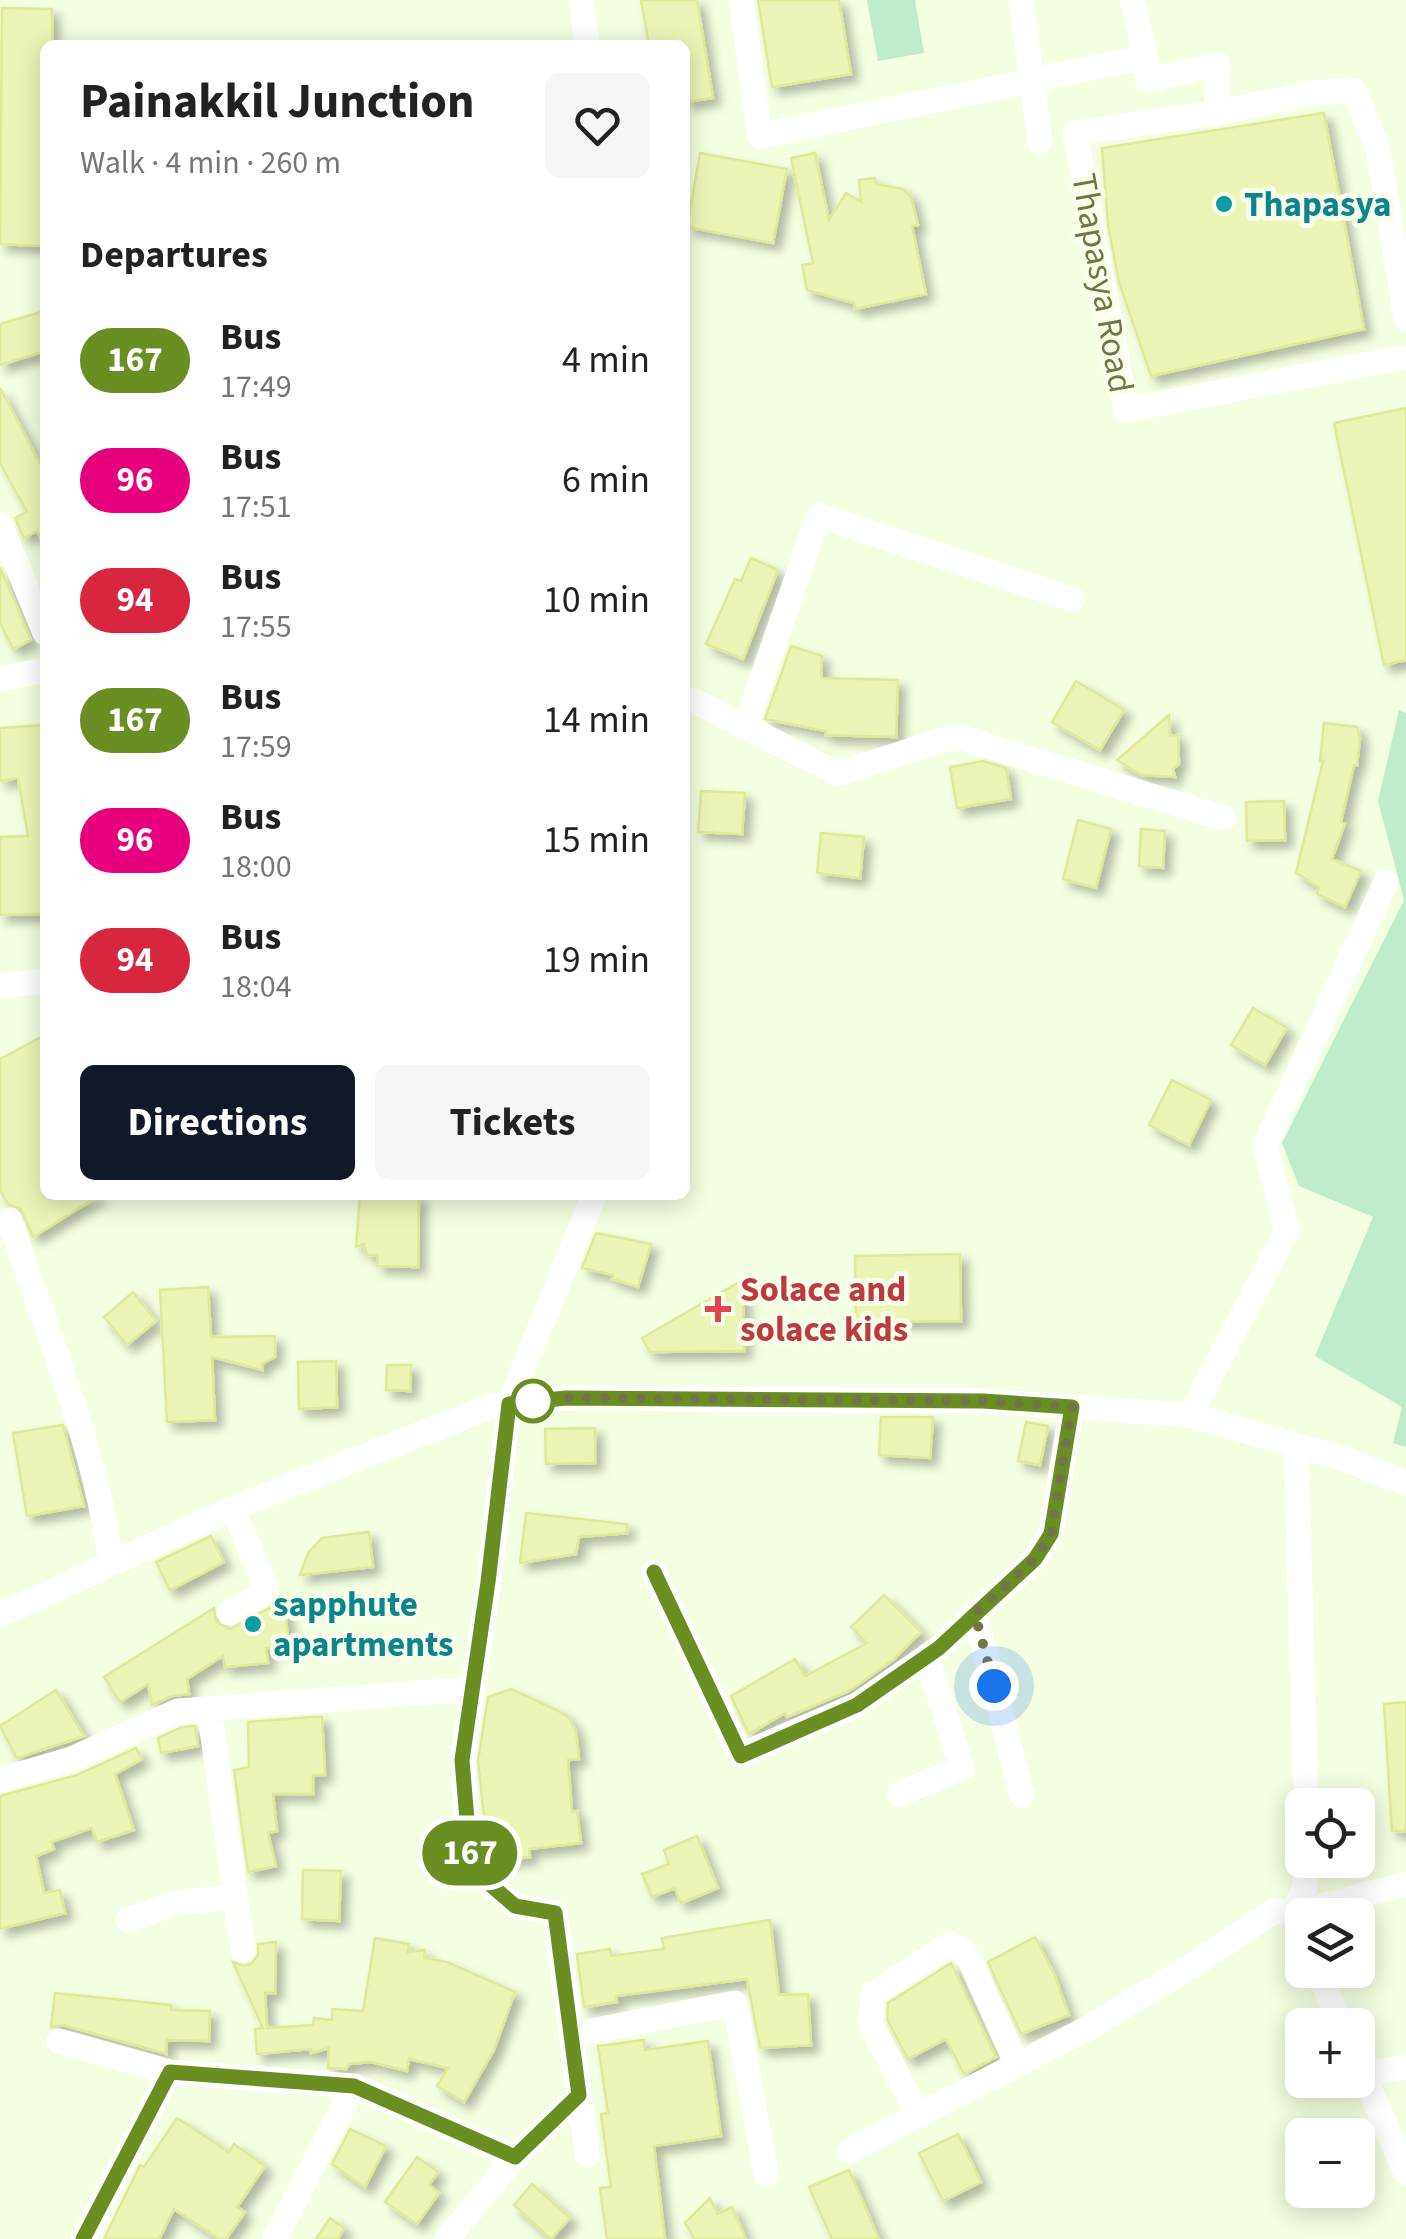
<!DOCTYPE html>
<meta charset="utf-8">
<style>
:root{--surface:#fff;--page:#f6f6f6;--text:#222;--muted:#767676;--accent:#111827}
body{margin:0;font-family:"Source Sans 3",sans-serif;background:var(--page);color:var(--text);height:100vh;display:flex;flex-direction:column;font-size:38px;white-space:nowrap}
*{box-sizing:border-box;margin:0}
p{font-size:32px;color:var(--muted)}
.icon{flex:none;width:55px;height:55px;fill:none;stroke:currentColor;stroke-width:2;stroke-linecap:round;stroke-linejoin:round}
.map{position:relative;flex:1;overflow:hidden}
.details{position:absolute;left:40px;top:40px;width:650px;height:1160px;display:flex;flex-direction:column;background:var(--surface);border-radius:15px;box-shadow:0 5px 25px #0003}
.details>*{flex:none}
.badge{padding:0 20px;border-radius:32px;font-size:35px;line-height:65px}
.controls{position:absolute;left:1285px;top:1788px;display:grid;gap:20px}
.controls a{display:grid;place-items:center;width:90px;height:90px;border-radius:15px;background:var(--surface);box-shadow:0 5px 25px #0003;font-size:50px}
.you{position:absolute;width:50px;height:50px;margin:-25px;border:8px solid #fff;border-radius:50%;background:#1a73e8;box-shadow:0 0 0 15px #1a73e833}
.map>.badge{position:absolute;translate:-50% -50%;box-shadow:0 0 0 5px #fff}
h2{padding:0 40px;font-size:38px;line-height:90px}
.round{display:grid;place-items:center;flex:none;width:105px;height:105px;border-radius:15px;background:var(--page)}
.overview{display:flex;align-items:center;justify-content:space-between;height:170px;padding:0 40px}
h1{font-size:48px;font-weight:700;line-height:75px}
.cta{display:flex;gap:20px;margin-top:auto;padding:20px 40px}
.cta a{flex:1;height:115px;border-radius:15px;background:var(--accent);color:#fff;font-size:40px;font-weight:700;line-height:115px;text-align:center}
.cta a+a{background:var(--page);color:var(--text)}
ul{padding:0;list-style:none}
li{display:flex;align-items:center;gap:30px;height:120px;padding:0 40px}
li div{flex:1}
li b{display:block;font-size:38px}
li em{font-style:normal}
li .badge{min-width:110px;font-weight:700;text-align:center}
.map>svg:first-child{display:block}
.green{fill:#beeccd}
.building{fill:#edf5b6;stroke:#e0e995;stroke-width:2.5;filter:url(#shadow)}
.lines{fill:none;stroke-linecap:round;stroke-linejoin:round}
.minor{stroke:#fff;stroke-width:25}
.line-casing{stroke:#fff;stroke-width:22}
.line{stroke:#6b8e23;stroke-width:15}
.walk{stroke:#727646;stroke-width:10;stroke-dasharray:0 18}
.culture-dot{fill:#0f9aa8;stroke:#f7ffe8;stroke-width:4}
.health-dot{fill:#e0444e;stroke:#f7ffe8;stroke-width:4}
.stop-dot{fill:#fff;stroke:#6b8e23;stroke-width:5}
.labels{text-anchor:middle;stroke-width:10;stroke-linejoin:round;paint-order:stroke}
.culture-label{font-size:35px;font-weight:bold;fill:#0d838f;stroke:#f7ffe8;text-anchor:start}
.street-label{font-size:35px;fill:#727646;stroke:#f7ffe8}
.health-label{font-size:35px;font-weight:bold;fill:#be3a42;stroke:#f7ffe8;text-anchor:start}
</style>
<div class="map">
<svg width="1406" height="2239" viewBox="0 0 1406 2239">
<defs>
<filter id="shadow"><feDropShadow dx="7" dy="7" stdDeviation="5" flood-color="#0004"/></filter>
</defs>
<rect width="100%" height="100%" fill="#f4fee0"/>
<path class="green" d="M 867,0 L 915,0 L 924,53 L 878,61 Z
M 1399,710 L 1406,713 L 1406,1447 L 1393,1443 L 1402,1407 L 1315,1356 L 1373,1217 L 1299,1186 L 1282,1143 L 1404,900 L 1378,801 Z"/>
<path class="building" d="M 641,0 L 697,0 L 713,98 L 685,102 L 685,45 L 649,45 Z
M 758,0 L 839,0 L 851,74 L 772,87 Z
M 2,8 L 52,9 L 52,45 L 45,45 L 45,246 L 0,244 Z
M 1324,113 L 1364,329 L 1151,376 L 1119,282 L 1108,225 L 1102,148 Z
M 700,153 L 787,169 L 773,243 L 687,227 Z
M 815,153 L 829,220 L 846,193 L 861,202 L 859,180 L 875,178 L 876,184 L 903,189 L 911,197 L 918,225 L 912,226 L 926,294 L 855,309 L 854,303 L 807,290 L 802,265 L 813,263 L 791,158 Z
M 45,311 L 45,351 L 0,365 L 0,324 Z
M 0,388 L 45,473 L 45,547 L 37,531 L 24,538 L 15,518 L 27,512 L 0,463 Z
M 1406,408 L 1406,660 L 1384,665 L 1334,423 Z
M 751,558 L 778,570 L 743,659 L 706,644 L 735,579 L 741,581 Z
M 0,567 L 31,640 L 13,649 L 0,623 Z
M 791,646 L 822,656 L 821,678 L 898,680 L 896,737 L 826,735 L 826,731 L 765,719 Z
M 1076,681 L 1124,710 L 1100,750 L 1052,722 Z
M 1169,715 L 1170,736 L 1178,735 L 1179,764 L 1173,769 L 1175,777 L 1141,775 L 1117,760 Z
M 1324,723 L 1357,727 L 1360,738 L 1357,765 L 1354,765 L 1341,822 L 1345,823 L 1332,859 L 1361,871 L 1345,907 L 1317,894 L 1319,887 L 1296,873 L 1323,761 L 1320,761 Z
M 45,725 L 45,914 L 0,915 L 0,837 L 28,836 L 18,778 L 0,781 L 0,728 Z
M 983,761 L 1006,768 L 1011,799 L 957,808 L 950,767 Z
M 701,791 L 745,793 L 742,834 L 698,832 Z
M 1284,801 L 1285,840 L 1247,841 L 1246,802 Z
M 1078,820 L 1111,829 L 1096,888 L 1063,879 Z
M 1141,829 L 1165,831 L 1163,868 L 1139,866 Z
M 821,833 L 864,837 L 860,878 L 817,873 Z
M 1253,1008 L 1287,1028 L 1265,1065 L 1231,1045 Z
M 45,1035 L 45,1195 L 100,1195 L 33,1237 L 21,1209 L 8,1204 L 0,1190 L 0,1059 Z
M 1172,1080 L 1211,1100 L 1189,1145 L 1149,1125 Z
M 360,1195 L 419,1195 L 418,1267 L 377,1266 L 378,1255 L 367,1255 L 364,1244 L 356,1247 Z
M 596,1233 L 651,1244 L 638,1287 L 612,1279 L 613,1275 L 582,1268 Z
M 960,1254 L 961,1321 L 856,1322 L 855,1256 Z
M 743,1280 L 744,1351 L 650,1352 L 642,1338 Z
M 208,1287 L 211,1337 L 275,1336 L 275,1357 L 262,1364 L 262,1370 L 212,1357 L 215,1420 L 167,1422 L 160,1290 Z
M 133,1292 L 156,1321 L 127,1345 L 104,1317 Z
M 336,1361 L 337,1407 L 299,1409 L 298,1362 Z
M 387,1365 L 411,1365 L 410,1391 L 386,1390 Z
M 881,1417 L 933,1417 L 930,1458 L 879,1455 Z
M 1026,1422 L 1048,1426 L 1040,1465 L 1018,1461 Z
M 63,1425 L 84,1506 L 27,1516 L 13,1433 Z
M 595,1428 L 595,1463 L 546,1464 L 545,1429 Z
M 526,1513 L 627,1524 L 627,1533 L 579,1537 L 576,1554 L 520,1563 Z
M 369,1532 L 373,1567 L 300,1575 L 308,1553 L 322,1538 Z
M 211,1536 L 224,1562 L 170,1590 L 156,1562 Z
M 283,1594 L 289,1646 L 266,1648 L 268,1663 L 225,1667 L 223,1656 L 187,1679 L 189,1694 L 172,1696 L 152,1705 L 148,1684 L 120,1702 L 104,1677 L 214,1608 L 216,1622 L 230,1629 L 275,1605 Z
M 884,1595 L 921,1632 L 893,1660 L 849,1691 L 787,1717 L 785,1713 L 749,1734 L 731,1696 L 795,1659 L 805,1676 L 867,1643 L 851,1627 Z
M 511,1689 L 557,1710 L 568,1717 L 576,1731 L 579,1759 L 568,1760 L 572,1812 L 577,1811 L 581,1843 L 529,1849 L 530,1857 L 489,1862 L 478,1761 L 488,1697 Z
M 56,1690 L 84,1736 L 17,1758 L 0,1726 Z
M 1406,1702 L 1406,1831 L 1392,1831 L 1384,1704 Z
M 313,1717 L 322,1717 L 325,1775 L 313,1775 L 313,1794 L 273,1794 L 277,1831 L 268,1833 L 276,1866 L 248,1872 L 234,1770 L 249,1767 L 248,1722 Z
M 195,1726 L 198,1746 L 161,1753 L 158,1738 L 182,1727 Z
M 136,1748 L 142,1759 L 115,1774 L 134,1830 L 97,1842 L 92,1828 L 51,1842 L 54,1849 L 36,1856 L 44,1893 L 60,1890 L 65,1913 L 0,1929 L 0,1796 L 77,1775 Z
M 697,1836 L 718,1888 L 681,1903 L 675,1888 L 652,1897 L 642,1874 L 669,1864 L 664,1850 Z
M 303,1870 L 341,1871 L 339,1921 L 302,1919 Z
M 770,1920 L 779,1995 L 808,1994 L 811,2045 L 760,2048 L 747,1979 L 616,1996 L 617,2002 L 584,2007 L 577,1954 L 610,1949 L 611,1956 L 664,1949 L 662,1938 Z
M 1035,1937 L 1055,1976 L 1069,2015 L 1021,2034 L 988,1962 Z
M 375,1938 L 409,1944 L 408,1952 L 425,1950 L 424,1958 L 447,1962 L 515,1992 L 494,2050 L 464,2102 L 437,2086 L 448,2068 L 409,2059 L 407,2071 L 371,2062 L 349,2064 L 346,2069 L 328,2068 L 329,2048 L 311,2053 L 311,2049 L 257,2054 L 255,2029 L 263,2028 L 233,1962 L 244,1966 L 252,1963 L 258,1955 L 258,1944 L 276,1942 L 275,1993 L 265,1993 L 267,2028 L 313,2025 L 314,2018 L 332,2020 L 332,2009 L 363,2011 Z
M 951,1963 L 996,2057 L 964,2074 L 946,2039 L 908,2059 L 887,2019 L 888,2003 Z
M 55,1993 L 171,2005 L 171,2010 L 210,2011 L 209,2041 L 167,2040 L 166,2054 L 164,2053 L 63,2025 L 51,2027 Z
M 644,2040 L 645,2050 L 708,2041 L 721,2136 L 654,2146 L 665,2239 L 607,2239 L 600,2188 L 611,2187 L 601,2114 L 608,2113 L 598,2046 Z
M 177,2118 L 229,2152 L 234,2144 L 265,2166 L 237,2207 L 245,2212 L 226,2239 L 219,2239 L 174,2209 L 159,2239 L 104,2239 L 140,2165 L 144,2167 Z
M 350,2129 L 386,2146 L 365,2187 L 332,2164 Z
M 958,2134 L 981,2182 L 943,2201 L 919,2153 Z
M 417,2157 L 438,2172 L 429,2185 L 439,2193 L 417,2224 L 385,2202 Z
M 849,2170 L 879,2239 L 832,2239 L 809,2187 Z
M 532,2184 L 570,2218 L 551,2239 L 514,2205 Z
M 710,2198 L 717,2214 L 732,2207 L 746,2239 L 695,2239 L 685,2223 Z
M 330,2218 L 344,2228 L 338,2239 L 316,2239 Z"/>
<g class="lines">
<path class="minor" d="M 581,0 L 587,45
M 741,0 L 760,136 L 1146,57 L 1132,0
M 1021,0 L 1040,141
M 1146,57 L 1147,80 L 1218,65 L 1216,113
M 1406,319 L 1377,146 L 1354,90 L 1312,93 L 1216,113 L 1075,133 L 1126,410 L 1406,357
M 0,524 L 45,633
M 0,679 L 45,670
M 685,700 L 695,701 L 838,774 L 956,736 L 1223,818
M 745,727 L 819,515 L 1072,599
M 0,986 L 45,981
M 10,1220 C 46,1333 96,1445 111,1564
M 1190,1415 L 1287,1231 L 1265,1145 L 1386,882
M 1296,1445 L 1306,1805
M 654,1572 L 741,1755 L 857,1705 L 939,1648 L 1035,1559 L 1051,1533 L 1072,1407
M 229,1613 L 267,1591 L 233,1508
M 975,1614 L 1022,1795
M 0,1615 L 238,1506 L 492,1406 L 566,1398 L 983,1401 L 1190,1415 L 1344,1459 L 1406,1483
M 209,1708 L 243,1950
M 0,1780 L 72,1759 L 178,1711 L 473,1689
M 899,1794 L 962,1768 L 927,1656
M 128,1920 L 175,1903 L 235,1897
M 1302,1935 L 1293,1913 L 1305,1887 L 1306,1860
M 1318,1970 L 1341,2025
M 571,2035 L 735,2003 L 766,2174
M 59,2041 L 170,2072
M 1358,2062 L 1406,2173
M 1363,2074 L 1406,2067
M 919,2116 L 870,2023 L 873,1994 L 950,1944 L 962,1950 L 969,1958 L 1017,2065
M 850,2151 L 1088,2028 L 1196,1963 L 1274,1911 L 1293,1913 L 1406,1884
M 587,2155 L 555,1913 L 515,1906 L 471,1868 L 462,1760 L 489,1582 L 509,1404 L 594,1195
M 83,2239 L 170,2072 L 354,2086 L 515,2157
M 275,2239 L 354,2086
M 447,2239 L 515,2157 L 579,2095"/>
</g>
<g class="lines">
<g class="line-casing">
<path id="line" d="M 83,2239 L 170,2072 L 354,2086 L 515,2157 L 579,2095 L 555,1913 L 515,1906 L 471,1868 L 462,1760 L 488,1582 L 509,1404 L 566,1398 L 983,1401 L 1072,1407 L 1051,1534 L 1035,1559 L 939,1648 L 857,1705 L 741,1756 L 654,1572"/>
</g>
<use href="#line" class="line"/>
<path class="walk" d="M 533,1401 L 566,1398 L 983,1401 L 1072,1407 L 1051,1534 L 1035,1559 L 975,1614 L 994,1686"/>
</g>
<g class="culture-dot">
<circle cx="1224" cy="204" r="10"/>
<circle cx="253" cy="1624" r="10"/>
</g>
<path class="health-dot" d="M713 1294h10v10h10v10h-10v10h-10v-10h-10v-10h10z"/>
<circle class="stop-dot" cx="533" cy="1401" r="20"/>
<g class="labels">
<g class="culture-label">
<text x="1244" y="216">Thapasya</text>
<text x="273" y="1616">sapphute<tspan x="273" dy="40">apartments</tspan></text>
</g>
<g class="street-label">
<text transform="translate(1103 283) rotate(80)" y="12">Thapasya Road</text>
</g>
<g class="health-label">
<text x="740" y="1301">Solace and<tspan x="740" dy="40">solace kids</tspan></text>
</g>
</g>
</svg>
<div class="controls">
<a><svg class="icon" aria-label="locate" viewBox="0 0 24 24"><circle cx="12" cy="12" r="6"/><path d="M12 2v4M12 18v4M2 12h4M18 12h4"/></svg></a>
<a><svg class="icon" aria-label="layers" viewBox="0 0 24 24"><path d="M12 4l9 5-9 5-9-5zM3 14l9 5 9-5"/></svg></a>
<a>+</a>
<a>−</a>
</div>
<div class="you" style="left:994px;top:1686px"></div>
<b class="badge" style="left:470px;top:1853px;background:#6b8e23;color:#fff">167</b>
<section class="details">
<div class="overview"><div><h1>Painakkil Junction</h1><p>Walk · 4 min · 260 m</p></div><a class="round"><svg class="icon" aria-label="heart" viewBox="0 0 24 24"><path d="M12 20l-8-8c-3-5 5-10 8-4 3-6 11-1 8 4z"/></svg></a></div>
<h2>Departures</h2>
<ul>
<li><span class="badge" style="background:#6b8e23;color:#fff">167</span><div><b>Bus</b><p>17:49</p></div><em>4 min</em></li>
<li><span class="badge" style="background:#e6007e;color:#fff">96</span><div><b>Bus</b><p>17:51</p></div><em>6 min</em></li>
<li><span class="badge" style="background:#d7263d;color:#fff">94</span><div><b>Bus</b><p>17:55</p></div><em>10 min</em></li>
<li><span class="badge" style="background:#6b8e23;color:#fff">167</span><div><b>Bus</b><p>17:59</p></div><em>14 min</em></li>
<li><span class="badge" style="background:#e6007e;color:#fff">96</span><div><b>Bus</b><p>18:00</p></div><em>15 min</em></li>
<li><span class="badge" style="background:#d7263d;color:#fff">94</span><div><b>Bus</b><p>18:04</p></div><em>19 min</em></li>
</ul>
<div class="cta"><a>Directions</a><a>Tickets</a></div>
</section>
</div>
